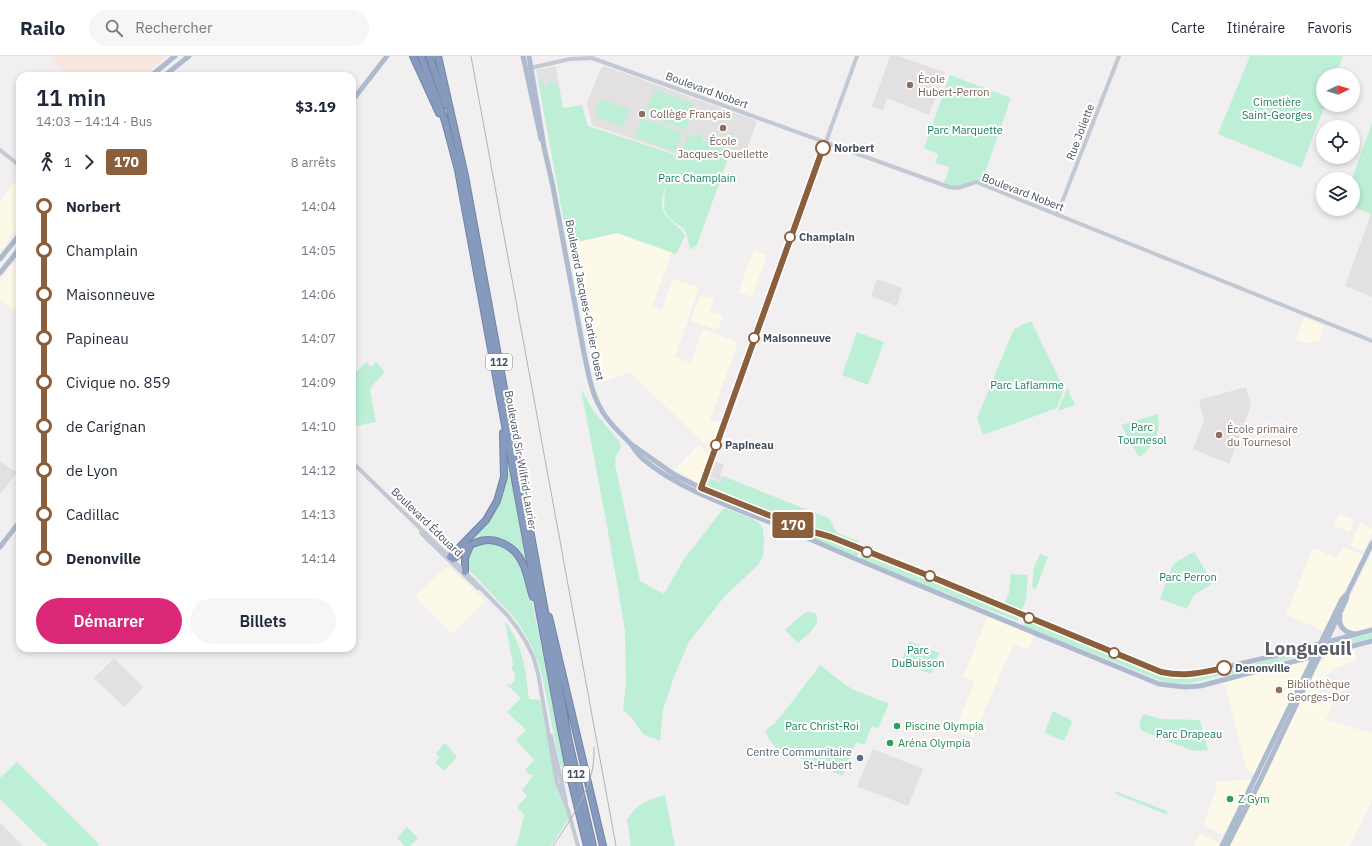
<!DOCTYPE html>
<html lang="fr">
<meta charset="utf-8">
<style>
:root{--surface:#fff;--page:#f6f6f7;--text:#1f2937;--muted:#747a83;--line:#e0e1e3;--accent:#db2777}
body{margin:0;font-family:"IBM Plex Sans",sans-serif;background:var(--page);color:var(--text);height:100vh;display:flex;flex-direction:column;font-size:15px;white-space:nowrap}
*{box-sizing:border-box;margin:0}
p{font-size:13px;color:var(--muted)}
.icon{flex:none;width:22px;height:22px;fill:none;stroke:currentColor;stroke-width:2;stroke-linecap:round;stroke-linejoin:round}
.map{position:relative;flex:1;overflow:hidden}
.drawer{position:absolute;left:16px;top:16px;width:340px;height:580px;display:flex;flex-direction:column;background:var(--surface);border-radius:12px;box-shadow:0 2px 6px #0003}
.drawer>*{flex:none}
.badge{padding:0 8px;border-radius:3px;font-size:14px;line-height:26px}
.needle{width:26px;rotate:85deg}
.buttons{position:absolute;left:1316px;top:12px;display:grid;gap:8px}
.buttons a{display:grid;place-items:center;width:44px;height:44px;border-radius:50%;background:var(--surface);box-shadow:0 2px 6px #0003;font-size:20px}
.map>.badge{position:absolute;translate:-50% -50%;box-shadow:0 0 0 2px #fff}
.legs{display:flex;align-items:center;gap:6px;height:44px;padding:0 20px;font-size:13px}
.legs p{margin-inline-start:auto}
.overview{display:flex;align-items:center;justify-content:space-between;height:68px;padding:0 20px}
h1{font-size:22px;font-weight:600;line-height:30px}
.primary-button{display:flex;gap:8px;margin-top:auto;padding:8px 20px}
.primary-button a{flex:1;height:46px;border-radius:24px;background:var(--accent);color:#fff;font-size:16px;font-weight:600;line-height:46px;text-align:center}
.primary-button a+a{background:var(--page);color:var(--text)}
ul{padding:0 20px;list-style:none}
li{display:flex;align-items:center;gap:14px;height:44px;font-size:15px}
li i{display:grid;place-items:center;width:6px;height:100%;margin:0 5px;background:currentColor}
li i::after{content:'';width:10px;height:10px;margin:-5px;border:3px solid;border-radius:50%;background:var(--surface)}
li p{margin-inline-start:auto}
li:first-child i{background:linear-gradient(#0000 50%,currentColor 0)}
li:last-child i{background:linear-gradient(currentColor 50%,#0000 0)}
header{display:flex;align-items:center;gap:24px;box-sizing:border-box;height:56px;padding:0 20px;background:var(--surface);border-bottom:1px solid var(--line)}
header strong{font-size:19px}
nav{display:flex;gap:22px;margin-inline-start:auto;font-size:14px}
.search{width:280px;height:36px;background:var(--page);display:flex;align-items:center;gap:10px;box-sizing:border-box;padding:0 14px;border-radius:22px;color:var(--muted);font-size:15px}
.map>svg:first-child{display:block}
.commercial{fill:#fcf9e8}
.education{fill:#e2e0e1}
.medical{fill:#fbe5df}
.green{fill:#bdefd7}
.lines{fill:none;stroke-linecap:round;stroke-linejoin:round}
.highway-casing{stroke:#7284a9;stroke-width:8}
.minor{stroke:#c2c9d4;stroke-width:4}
.major{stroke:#aebace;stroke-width:5}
.highway{stroke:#869abd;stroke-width:6}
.rail{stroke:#b1b3b9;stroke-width:1}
.minor-bridge{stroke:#c2c9d4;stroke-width:4}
.line-1-casing{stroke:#fff;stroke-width:9}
.line-1{stroke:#8b5e3c;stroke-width:6}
.education-dot{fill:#8d6e63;stroke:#fff;stroke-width:1.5}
.stop-1-dot{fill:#fff;stroke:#8b5e3c;stroke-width:2}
.leisure-dot{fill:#2e9e5b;stroke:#fff;stroke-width:1.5}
.service-dot{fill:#5c6f8a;stroke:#fff;stroke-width:1.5}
.labels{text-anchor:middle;stroke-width:4;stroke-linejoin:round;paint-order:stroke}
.shield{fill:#fff;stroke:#7e848d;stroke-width:1}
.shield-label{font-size:10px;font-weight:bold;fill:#474f5c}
.education-label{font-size:11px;fill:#785e54;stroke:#fff;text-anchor:start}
.street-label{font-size:11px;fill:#474f5c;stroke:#fff}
.park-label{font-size:11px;fill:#177e59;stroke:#fff}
.stop-label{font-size:11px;font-weight:bold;fill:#474f5c;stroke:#fff;text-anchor:start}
.leisure-label{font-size:11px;fill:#27864d;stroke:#fff;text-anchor:start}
.service-label{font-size:11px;fill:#4e5e75;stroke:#fff;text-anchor:end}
.town-label{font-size:19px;font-weight:bold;fill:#5b5e64;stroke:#fff}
</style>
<header>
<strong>Railo</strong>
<div class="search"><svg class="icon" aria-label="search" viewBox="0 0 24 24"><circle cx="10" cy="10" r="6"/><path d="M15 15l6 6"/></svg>Rechercher</div>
<nav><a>Carte</a><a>Itinéraire</a><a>Favoris</a></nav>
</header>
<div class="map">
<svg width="1372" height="790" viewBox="0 0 1372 790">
<rect width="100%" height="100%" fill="#f1efef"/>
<path class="commercial" d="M 20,120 L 20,170 L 0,195 L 0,145 Z
M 617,177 L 672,196 L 652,251 L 662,254 L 672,223 L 699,231 L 675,301 L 691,307 L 703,273 L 738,286 L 710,363 L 720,367 L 711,392 L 709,392 L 702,386 L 630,316 L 598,328 L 591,302 L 568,188 Z
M 754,194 L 767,199 L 752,241 L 738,236 Z
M 20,198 L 20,247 L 13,254 L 0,243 L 0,224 Z
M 700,239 L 714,243 L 710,256 L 724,260 L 717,274 L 691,265 L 691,263 Z
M 1305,262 L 1323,270 L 1320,284 L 1306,287 L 1296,284 L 1304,263 Z
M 699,389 L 708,400 L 698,425 L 697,426 L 675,413 Z
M 1339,458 L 1354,464 L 1350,476 L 1334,470 Z
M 1360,467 L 1372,472 L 1372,477 L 1364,495 L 1350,489 Z
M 1343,491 L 1363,499 L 1345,538 L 1324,575 L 1286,559 L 1313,492 L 1337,502 Z
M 1372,496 L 1372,572 L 1352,576 L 1344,572 L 1341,560 Z
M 449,511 L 485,545 L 453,578 L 415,541 L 438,518 Z
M 989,556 L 1034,579 L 1028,593 L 1014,588 L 1018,578 L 973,681 L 955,673 L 975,626 L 963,621 Z
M 1354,592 L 1357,604 L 1338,611 L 1327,619 L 1317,640 L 1333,648 L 1326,664 L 1372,677 L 1372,745 L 1350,790 L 1227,790 L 1318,608 L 1330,598 Z
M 1306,603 L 1310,605 L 1257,719 L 1251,718 L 1246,710 L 1223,623 Z
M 1251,723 L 1255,726 L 1223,779 L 1203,769 L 1216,735 L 1217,726 Z
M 1199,778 L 1219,786 L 1219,790 L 1194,790 Z"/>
<path class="education" d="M 890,0 L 898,0 L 945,16 L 929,59 L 887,42 L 883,54 L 872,51 Z
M 556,10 L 561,41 L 542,45 L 536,14 Z
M 604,10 L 757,65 L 745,99 L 688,78 L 680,99 L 592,69 L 587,47 L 601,12 Z
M 1371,158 L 1372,158 L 1372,241 L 1345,230 Z
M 877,223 L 902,232 L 897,250 L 871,240 Z
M 1246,331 L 1251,350 L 1229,408 L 1193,393 L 1204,364 L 1199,344 Z
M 0,405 L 17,417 L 0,438 Z
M 716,406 L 724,408 L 720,420 L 722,421 L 720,425 L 710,421 Z
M 114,602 L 143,631 L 124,651 L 94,622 Z
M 873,693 L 923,713 L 908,750 L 857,730 Z
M 0,766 L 23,790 L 0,790 Z"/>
<path class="medical" d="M 53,0 L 167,0 L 142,20 L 72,20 L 51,4 Z"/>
<path class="green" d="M 1250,0 L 1343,0 L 1336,19 L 1323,19 L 1323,49 L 1325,49 L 1301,112 L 1218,78 Z
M 950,19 L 1011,42 L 981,128 L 975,125 L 960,131 L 943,129 L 950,111 L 935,107 L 938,98 L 924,92 Z
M 542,23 L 543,30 L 549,29 L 548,26 L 552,25 L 553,28 L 558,27 L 563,52 L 582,49 L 588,70 L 677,99 L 675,104 L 679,103 L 688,78 L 696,81 L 697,78 L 703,80 L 702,84 L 731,94 L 697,189 L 690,194 L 687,179 L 684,173 L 669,162 L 664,153 L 665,132 C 663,137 663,140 662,145 C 662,165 677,165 685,180 L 676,198 L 617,177 L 568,188 L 538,24 Z
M 655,33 L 695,48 L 686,74 L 645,59 Z
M 601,43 L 630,54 L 623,71 L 598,62 L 596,55 Z
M 642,62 L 682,77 L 675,96 L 635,81 Z
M 1372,67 L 1372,158 L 1353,151 L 1353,123 L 1352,123 Z
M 1031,265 L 1064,333 L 1057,352 L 983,379 L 977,362 L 1014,273 Z
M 857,276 L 884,286 L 868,329 L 842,319 Z
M 366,306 L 371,311 L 376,306 L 385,316 L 373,329 L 370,334 L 376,366 L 352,371 L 352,320 Z
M 1067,332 L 1075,349 L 1058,355 Z
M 581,333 L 593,354 L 619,385 L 621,392 L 616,399 L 615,408 L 640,525 L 664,538 L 684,503 L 724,452 L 753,463 L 760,468 L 763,473 L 764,484 L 763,501 L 759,508 L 724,541 L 689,586 L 675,618 L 663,653 L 660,685 L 643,678 L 631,661 L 623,654 L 626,628 L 625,574 L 606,464 Z
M 1158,358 C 1161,376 1154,391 1139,401 L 1121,369 Z
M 507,398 L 527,509 L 525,509 L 498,484 L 464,491 L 498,447 L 505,399 Z
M 723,420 L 830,463 L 837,477 L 859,485 L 857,490 L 704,430 L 703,428 L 706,421 L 720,426 Z
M 704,435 L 858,495 L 859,496 L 857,501 L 704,437 Z
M 480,487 L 495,487 L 506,491 L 520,504 L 533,549 L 565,713 L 560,709 L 541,615 L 532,591 L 521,571 L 511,558 L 468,513 L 466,507 L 471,492 Z
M 1194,496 L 1213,527 L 1194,539 L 1187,553 L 1160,543 L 1172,511 L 1176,506 Z
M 863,498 L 1018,560 L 1019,561 L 1018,565 L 983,552 L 861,503 Z
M 1040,498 L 1048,501 L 1036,533 L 1034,533 L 1032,531 L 1034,511 Z
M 1011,518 L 1028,519 L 1026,544 L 1021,557 L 1003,549 L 1009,537 Z
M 809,556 L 815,557 C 823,569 806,579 798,587 L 785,574 L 803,558 Z
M 505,565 C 524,592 525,611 529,643 L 540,644 L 557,733 L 569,762 L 551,790 L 515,790 L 518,785 L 524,759 L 517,751 L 527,740 L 522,734 L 533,720 L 531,718 L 529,719 L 525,714 L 534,704 L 516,684 L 526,674 L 507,656 L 521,642 L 506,628 L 511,629 L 515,624 L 514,616 L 511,612 L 513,609 Z
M 1025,565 L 1164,619 C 1182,623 1198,620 1216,616 L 1219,617 L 1219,620 L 1188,628 L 1164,626 L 1024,570 L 1023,568 Z
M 1372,577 L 1372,582 L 1332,592 L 1331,588 Z
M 909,585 L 939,597 L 931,618 L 901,607 Z
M 1310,593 L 1313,594 L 1312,596 L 1228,620 L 1225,618 L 1227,615 Z
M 820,609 L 843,627 L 852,633 L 889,648 L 878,672 L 872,670 L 864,689 L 856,686 L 843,720 L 795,700 C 782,701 769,686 765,674 L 774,668 L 782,659 Z
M 1053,655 L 1071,664 L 1072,667 L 1064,685 L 1047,678 L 1045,675 Z
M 1143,658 L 1162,663 L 1200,664 L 1208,694 L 1198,695 L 1191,694 L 1142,675 C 1137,669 1141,664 1143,658 Z
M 445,687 L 457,701 L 444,715 L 435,706 L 440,702 L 436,697 Z
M 17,706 L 99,788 L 97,790 L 48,790 L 0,743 L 0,722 Z
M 1115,735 L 1167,755 L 1168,757 L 1165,758 L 1116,738 Z
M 665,739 L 675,790 L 631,790 L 627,763 L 637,751 L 649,744 Z
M 407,771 L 418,782 L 410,790 L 405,790 L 397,782 Z"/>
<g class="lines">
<g class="highway-casing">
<path id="highway" d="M 413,0 L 439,57
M 421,0 L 445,65 L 458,114 L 560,668 L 571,724 L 587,790
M 429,0 L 446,49
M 438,0 L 465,120 L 569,686 L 593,790
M 450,501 L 486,464 L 497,445 L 504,421 L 503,377
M 453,503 C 461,497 466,490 475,487 C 493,479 514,489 522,506 C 528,517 529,530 533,541
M 465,516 L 465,502 L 470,490
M 549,561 L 603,790"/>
</g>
<path class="minor" d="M 530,12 L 570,3 L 592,2 L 949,131 L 958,132 L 976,126 L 1372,285
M 0,94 L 20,110
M 1057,159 L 1119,0
M 352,406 L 465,516 L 508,560 L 518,573 L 526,586 L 533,600 L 538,617 L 557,727 L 568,754 L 578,790
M 700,433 L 857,0
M 421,477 L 478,532
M 551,680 L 566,746"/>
<path class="major" d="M 523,0 L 541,83
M 529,0 L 544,91 L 553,131 L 584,297 C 588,316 591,336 601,353 C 607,365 618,375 628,385 C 634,391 636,397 643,403 C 689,441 748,455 801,479 C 849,501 897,520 945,540 C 1016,569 1087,599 1159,628 L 1185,631 L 1200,630 L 1372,585
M 151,20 L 175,0
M 164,20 L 189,0
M 352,45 L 387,0
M 0,203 L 20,178
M 0,217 L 20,192
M 631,388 L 675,419 L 701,432 L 803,473 L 831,481 L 922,517 L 1161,615 L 1174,619 L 1196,618 L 1286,597 L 1372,574
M 0,491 L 20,465
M 1340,560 C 1338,571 1345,577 1356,578
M 1222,790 L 1342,543 L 1347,538
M 1227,790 L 1261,723 L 1346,544 L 1347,538 L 1372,487"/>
<use href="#highway" class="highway"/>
<path class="rail" d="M 471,0 L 616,790
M 553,790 C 573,759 596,730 594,691"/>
<path class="minor-bridge" d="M 565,717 L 579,714
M 566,721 L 580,718"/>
</g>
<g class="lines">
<g class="line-1-casing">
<path id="line-1" d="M 823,92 L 701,432 L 803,473 L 831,481 L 922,517 L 1161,616 C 1186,621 1199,617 1224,612"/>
</g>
<use href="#line-1" class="line-1"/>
</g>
<g class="education-dot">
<circle cx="910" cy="29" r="4"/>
<circle cx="642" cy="58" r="4"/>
<circle cx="723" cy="72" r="4"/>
<circle cx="1219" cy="379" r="4"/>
<circle cx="1279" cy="634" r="4"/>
</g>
<g class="stop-1-dot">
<circle cx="823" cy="92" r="7"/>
<circle cx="790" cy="181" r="5"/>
<circle cx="754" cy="282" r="5"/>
<circle cx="716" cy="389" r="5"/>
<circle cx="867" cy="496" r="5"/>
<circle cx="930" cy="520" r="5"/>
<circle cx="1029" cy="562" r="5"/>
<circle cx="1114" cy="597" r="5"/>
<circle cx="1224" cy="612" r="7"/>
</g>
<g class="leisure-dot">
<circle cx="897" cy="670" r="4"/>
<circle cx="890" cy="687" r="4"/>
<circle cx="1230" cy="743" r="4"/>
</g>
<circle class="service-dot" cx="860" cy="702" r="4"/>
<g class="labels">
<g class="shield">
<rect x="486" y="298" width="26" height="16" rx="3"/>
<rect x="563" y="710" width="26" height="16" rx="3"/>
</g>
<g class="shield-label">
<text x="499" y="310">112</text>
<text x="576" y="722">112</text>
</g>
<g class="education-label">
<text x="918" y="27">École<tspan x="918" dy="13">Hubert-Perron</tspan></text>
<text x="650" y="62">Collège Français</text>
<text x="723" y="89" text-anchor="middle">École<tspan x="723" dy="13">Jacques-Ouellette</tspan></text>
<text x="1227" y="377">École primaire<tspan x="1227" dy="13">du Tournesol</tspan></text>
<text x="1287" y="632">Bibliothèque<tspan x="1287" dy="13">Georges-Dor</tspan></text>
</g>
<g class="street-label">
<text transform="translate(707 34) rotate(20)" y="4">Boulevard Nobert</text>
<text transform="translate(1080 76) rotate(-69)" y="4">Rue Joliette</text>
<text transform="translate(1023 136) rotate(21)" y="4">Boulevard Nobert</text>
<text transform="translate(585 244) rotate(79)" y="4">Boulevard Jacques-Cartier Ouest</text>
<text transform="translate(521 404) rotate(80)" y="4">Boulevard Sir-Wilfrid-Laurier</text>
<text transform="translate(427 466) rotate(44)" y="4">Boulevard Édouard</text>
</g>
<g class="park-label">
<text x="1277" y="50">Cimetière<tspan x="1277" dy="13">Saint-Georges</tspan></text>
<text x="965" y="78">Parc Marquette</text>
<text x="697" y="126">Parc Champlain</text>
<text x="1027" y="333">Parc Laflamme</text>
<text x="1142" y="375">Parc<tspan x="1142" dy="13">Tournesol</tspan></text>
<text x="1188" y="525">Parc Perron</text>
<text x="918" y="598">Parc<tspan x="918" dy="13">DuBuisson</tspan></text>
<text x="822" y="674">Parc Christ-Roi</text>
<text x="1189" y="682">Parc Drapeau</text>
</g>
<g class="stop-label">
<text x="834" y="96">Norbert</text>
<text x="799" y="185">Champlain</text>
<text x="763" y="286">Maisonneuve</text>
<text x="725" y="393">Papineau</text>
<text x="1235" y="616">Denonville</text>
</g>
<g class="leisure-label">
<text x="905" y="674">Piscine Olympia</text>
<text x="898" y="691">Aréna Olympia</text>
<text x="1238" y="747">Z Gym</text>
</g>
<g class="service-label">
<text x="852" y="700">Centre Communitaire<tspan x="852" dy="13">St-Hubert</tspan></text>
</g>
<g class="town-label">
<text x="1308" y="599">Longueuil</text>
</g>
</g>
</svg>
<div class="buttons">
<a><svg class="needle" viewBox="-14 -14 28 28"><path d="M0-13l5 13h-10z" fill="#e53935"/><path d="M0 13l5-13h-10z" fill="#747a83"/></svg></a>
<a><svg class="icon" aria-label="locate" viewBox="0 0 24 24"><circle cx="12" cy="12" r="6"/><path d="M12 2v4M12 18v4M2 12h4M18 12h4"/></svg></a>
<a><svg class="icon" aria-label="layers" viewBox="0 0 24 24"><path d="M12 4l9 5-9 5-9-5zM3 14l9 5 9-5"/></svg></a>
</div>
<b class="badge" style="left:793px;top:469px;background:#8b5e3c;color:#fff">170</b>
<section class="drawer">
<div class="overview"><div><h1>11 min</h1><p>14:03 – 14:14 · Bus</p></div><b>$3.19</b></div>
<div class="legs"><svg class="icon" aria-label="walk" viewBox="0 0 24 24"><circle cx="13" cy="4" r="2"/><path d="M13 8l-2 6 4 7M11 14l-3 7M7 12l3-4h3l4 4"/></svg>1<svg class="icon" aria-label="forward" viewBox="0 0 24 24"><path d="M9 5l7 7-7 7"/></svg><b class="badge" style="background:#8b5e3c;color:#fff">170</b><p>8 arrêts</p></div>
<ul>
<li><i style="color:#8b5e3c"></i><b>Norbert</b><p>14:04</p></li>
<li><i style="color:#8b5e3c"></i><span>Champlain</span><p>14:05</p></li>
<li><i style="color:#8b5e3c"></i><span>Maisonneuve</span><p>14:06</p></li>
<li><i style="color:#8b5e3c"></i><span>Papineau</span><p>14:07</p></li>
<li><i style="color:#8b5e3c"></i><span>Civique no. 859</span><p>14:09</p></li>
<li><i style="color:#8b5e3c"></i><span>de Carignan</span><p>14:10</p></li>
<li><i style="color:#8b5e3c"></i><span>de Lyon</span><p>14:12</p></li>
<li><i style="color:#8b5e3c"></i><span>Cadillac</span><p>14:13</p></li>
<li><i style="color:#8b5e3c"></i><b>Denonville</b><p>14:14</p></li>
</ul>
<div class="primary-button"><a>Démarrer</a><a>Billets</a></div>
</section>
</div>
